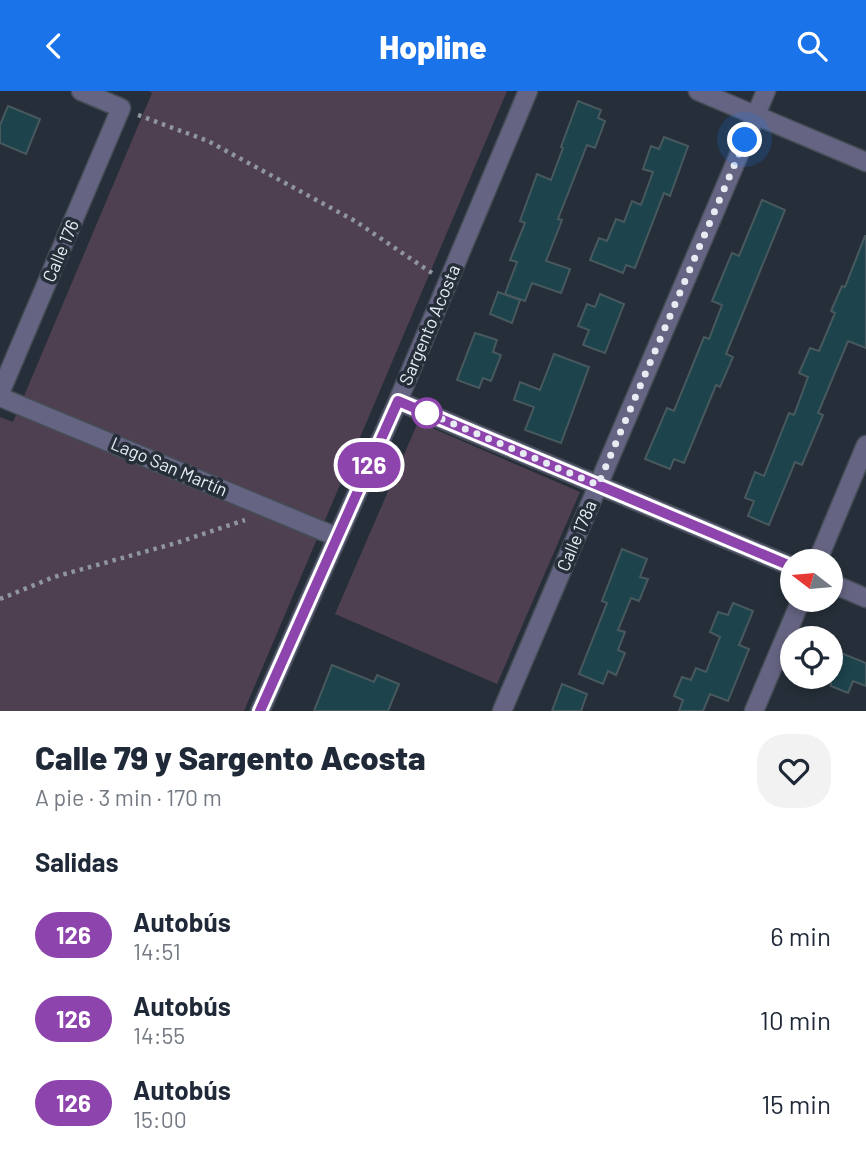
<!DOCTYPE html>
<html lang="es">
<meta charset="utf-8">
<style>
:root{--surface:#fff;--page:#f2f2f3;--text:#1f2937;--muted:#747a83;--accent:#1a73e8}
body{margin:0;font-family:Barlow,sans-serif;background:var(--page);color:var(--text);height:100vh;display:flex;flex-direction:column;font-size:26px;white-space:nowrap}
*{box-sizing:border-box;margin:0}
p{font-size:23px;color:var(--muted)}
.icon{flex:none;width:38px;height:38px;fill:none;stroke:currentColor;stroke-width:2;stroke-linecap:round;stroke-linejoin:round}
.map{position:relative;height:620px;overflow:hidden}
.side{display:flex;flex-direction:column;background:var(--surface);flex:1}
.side>*{flex:none}
.badge{padding:0 14px;border-radius:23px;font-size:24px;line-height:46px}
.needle{width:46px;rotate:286deg}
.buttons{position:absolute;left:780px;top:458px;display:grid;gap:14px}
.buttons a{display:grid;place-items:center;width:63px;height:63px;border-radius:50%;background:var(--surface);box-shadow:0 4px 10px #0003;font-size:35px}
.you{position:absolute;width:35px;height:35px;margin:-18px;border:5px solid #fff;border-radius:50%;background:#1a73e8;box-shadow:0 0 0 10px #1a73e833}
.map>.badge{position:absolute;translate:-50% -50%;box-shadow:0 0 0 4px #fff}
h2{padding:0 35px;font-size:26px;line-height:63px}
.round{display:grid;place-items:center;flex:none;width:74px;height:74px;border-radius:28px;background:var(--page)}
.headline{display:flex;align-items:center;justify-content:space-between;height:119px;padding:0 35px}
h1{font-size:33px;font-weight:800;line-height:52px}
ul{padding:0;list-style:none}
li{display:flex;align-items:center;gap:21px;height:84px;padding:0 35px}
li div{flex:1}
li b{display:block;font-size:26px}
li em{font-style:normal}
li .badge{min-width:77px;font-weight:700;text-align:center}
header{display:flex;justify-content:space-between;align-items:center;height:91px;padding:0 35px;background:var(--accent);color:#fff;font-size:32px;font-weight:800}
.map>svg:first-child{display:block}
.green{fill:#4e4050}
.building{fill:#1d434d;stroke:#48595e;stroke-width:2}
.lines{fill:none;stroke-linecap:round;stroke-linejoin:round}
.street-casing{stroke:#454d57;stroke-width:21}
.path{stroke:#8f969f;stroke-width:4.5;stroke-dasharray:3.5 5;stroke-linecap:butt}
.street{stroke:#656482;stroke-width:18}
.line-casing{stroke:#fff;stroke-width:16}
.line{stroke:#8e44ad;stroke-width:10}
.walk{stroke:#e7ecf3;stroke-width:7;stroke-dasharray:0 12.6}
.stop-dot{fill:#fff;stroke:#8e44ad;stroke-width:3.5}
.labels{text-anchor:middle;stroke-width:7;stroke-linejoin:round;paint-order:stroke}
.street-label{font-size:18px;fill:#e7ecf3;stroke:#262f39}
</style>
<header><svg class="icon" aria-label="back" viewBox="0 0 24 24"><path d="M15 5l-7 7 7 7"/></svg>Hopline<svg class="icon" aria-label="search" viewBox="0 0 24 24"><circle cx="10" cy="10" r="6"/><path d="M15 15l6 6"/></svg></header>
<div class="map">
<svg width="866" height="620" viewBox="0 0 866 620">
<rect width="100%" height="100%" fill="#262f39"/>
<path class="green" d="M 149,0 L 507,0 L 244,620 L 0,620 L 0,326 L 13,331 L 152,2 Z
M 418,331 L 580,401 L 497,593 L 335,523 Z"/>
<path class="building" d="M 578,10 L 601,19 L 598,27 L 605,30 L 595,57 L 587,54 L 558,128 L 562,129 L 546,170 L 570,178 L 561,202 L 532,192 L 525,210 L 505,203 L 517,171 L 510,169 L 525,132 L 520,130 L 537,83 L 551,89 L 563,57 L 561,56 Z
M 8,15 L 40,28 L 26,63 L 0,52 L 0,34 Z
M 664,46 L 688,55 L 670,105 L 664,102 L 635,177 L 626,174 L 623,182 L 590,169 L 599,147 L 607,150 L 616,128 L 624,131 L 632,110 L 641,114 L 653,81 L 643,78 L 651,55 L 659,58 Z
M 762,109 L 785,119 L 726,263 L 733,266 L 720,296 L 716,294 L 684,372 L 674,368 L 670,378 L 645,368 L 667,317 L 674,320 L 704,246 L 709,248 L 722,214 L 712,210 L 732,162 L 739,165 Z
M 865,145 L 866,145 L 866,257 L 848,250 L 818,322 L 823,324 L 802,374 L 795,371 L 769,434 L 748,425 L 754,410 L 745,407 L 755,381 L 764,385 L 789,322 L 794,324 L 808,286 L 799,282 L 810,257 L 819,260 L 835,222 L 831,220 L 842,195 L 845,196 Z
M 498,201 L 520,209 L 512,232 L 490,223 Z
M 600,203 L 624,213 L 605,262 L 583,254 L 589,239 L 578,235 L 587,213 L 595,216 Z
M 475,242 L 497,249 L 493,261 L 501,264 L 491,290 L 483,287 L 479,297 L 457,289 Z
M 554,263 L 589,276 L 561,352 L 525,339 L 534,316 L 514,309 L 520,291 L 540,299 Z
M 622,458 L 647,468 L 640,486 L 648,488 L 639,510 L 631,507 L 618,539 L 625,541 L 618,559 L 625,562 L 616,584 L 608,580 L 603,593 L 579,583 L 607,512 L 602,510 Z
M 733,512 L 753,520 L 739,554 L 749,558 L 728,610 L 710,603 L 703,620 L 679,620 L 683,609 L 674,605 L 682,586 L 691,589 L 696,577 L 706,581 L 720,546 L 710,541 L 718,521 L 728,524 Z
M 831,558 L 866,572 L 866,595 L 853,590 L 848,602 L 831,595 Z
M 332,574 L 374,591 L 377,584 L 399,593 L 388,620 L 314,620 Z
M 562,593 L 587,603 L 581,620 L 552,620 Z"/>
<g class="lines">
<g class="street-casing">
<path id="street" d="M 698,0 L 866,71
M 0,302 L 121,17 L 81,0
M 0,306 L 337,446
M 398,310 L 793,476
M 817,471 L 866,354
M 831,492 L 866,507
M 260,620 L 398,310 L 528,0
M 502,620 L 766,0
M 754,620 L 801,509"/>
</g>
<path class="path" d="M 138,24 L 208,50 L 355,130 L 432,182
M 0,508 L 54,486 L 176,452 L 245,429"/>
<use href="#street" class="street"/>
</g>
<g class="lines">
<g class="line-casing">
<path id="line" d="M 260,620 L 398,310 L 793,476"/>
</g>
<use href="#line" class="line"/>
<path class="walk" d="M 427,322 L 423,320 L 598,394 L 745,49"/>
</g>
<circle class="stop-dot" cx="427" cy="322" r="14"/>
<g class="labels">
<g class="street-label">
<text transform="translate(61 160) rotate(-67)" y="6">Calle 176</text>
<text transform="translate(430 234) rotate(-67)" y="6">Sargento Acosta</text>
<text transform="translate(169 376) rotate(23)" y="6">Lago San Martín</text>
<text transform="translate(577 445) rotate(-67)" y="6">Calle 178a</text>
</g>
</g>
</svg>
<div class="buttons">
<a><svg class="needle" viewBox="-14 -14 28 28"><path d="M0-13l5 13h-10z" fill="#e53935"/><path d="M0 13l5-13h-10z" fill="#747a83"/></svg></a>
<a><svg class="icon" aria-label="locate" viewBox="0 0 24 24"><circle cx="12" cy="12" r="6"/><path d="M12 2v4M12 18v4M2 12h4M18 12h4"/></svg></a>
</div>
<div class="you" style="left:745px;top:49px"></div>
<b class="badge" style="left:369px;top:374px;background:#8e44ad;color:#fff">126</b>
</div>
<section class="side">
<div class="headline"><div><h1>Calle 79 y Sargento Acosta</h1><p>A pie · 3 min · 170 m</p></div><a class="round"><svg class="icon" aria-label="heart" viewBox="0 0 24 24"><path d="M12 20l-8-8c-3-5 5-10 8-4 3-6 11-1 8 4z"/></svg></a></div>
<h2>Salidas</h2>
<ul>
<li><span class="badge" style="background:#8e44ad;color:#fff">126</span><div><b>Autobús</b><p>14:51</p></div><em>6 min</em></li>
<li><span class="badge" style="background:#8e44ad;color:#fff">126</span><div><b>Autobús</b><p>14:55</p></div><em>10 min</em></li>
<li><span class="badge" style="background:#8e44ad;color:#fff">126</span><div><b>Autobús</b><p>15:00</p></div><em>15 min</em></li>
</ul>
</section>
